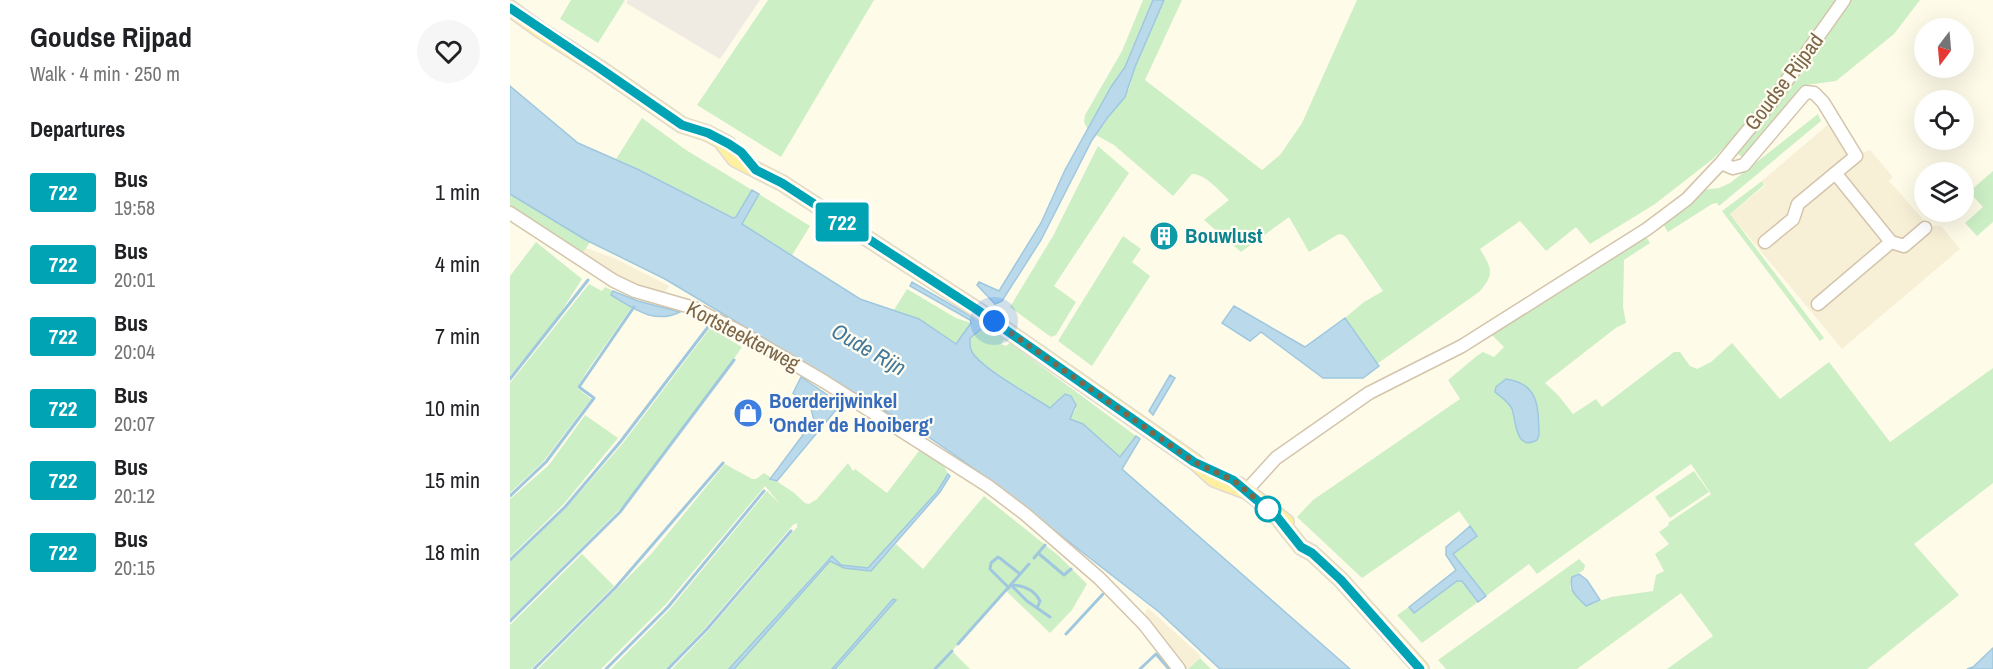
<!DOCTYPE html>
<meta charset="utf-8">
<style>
:root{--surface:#fff;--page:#f6f6f6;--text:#202124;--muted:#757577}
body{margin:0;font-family:"Archivo Narrow",sans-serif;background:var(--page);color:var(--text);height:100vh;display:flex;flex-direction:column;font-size:22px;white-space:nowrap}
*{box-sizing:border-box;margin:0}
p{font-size:20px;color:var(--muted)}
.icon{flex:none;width:33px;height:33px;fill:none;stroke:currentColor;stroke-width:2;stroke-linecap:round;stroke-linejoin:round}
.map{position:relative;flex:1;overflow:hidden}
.sheet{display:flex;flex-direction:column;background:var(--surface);width:510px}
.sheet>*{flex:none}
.badge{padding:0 12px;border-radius:4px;font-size:21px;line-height:39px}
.needle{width:39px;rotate:196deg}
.tools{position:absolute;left:1404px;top:18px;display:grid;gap:12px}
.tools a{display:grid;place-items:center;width:60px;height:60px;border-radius:50%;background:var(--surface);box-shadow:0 6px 24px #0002;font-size:30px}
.you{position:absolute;width:30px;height:30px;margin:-15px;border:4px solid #fff;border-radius:50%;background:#1a73e8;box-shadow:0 0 0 9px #1a73e833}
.map>.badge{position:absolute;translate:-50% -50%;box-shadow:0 0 0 3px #fff}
h2{padding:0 30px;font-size:22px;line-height:54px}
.round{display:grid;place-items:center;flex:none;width:63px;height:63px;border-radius:32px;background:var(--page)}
.head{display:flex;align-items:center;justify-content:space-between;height:102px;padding:0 30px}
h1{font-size:28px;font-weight:700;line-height:45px}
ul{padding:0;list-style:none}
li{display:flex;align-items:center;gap:18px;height:72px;padding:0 30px}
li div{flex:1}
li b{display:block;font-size:22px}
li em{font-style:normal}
li .badge{min-width:66px;font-weight:700;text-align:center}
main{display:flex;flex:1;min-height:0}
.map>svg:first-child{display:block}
.residential{fill:#f7efd6}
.industrial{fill:#f0ebe2}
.green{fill:#cdefc5;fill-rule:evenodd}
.water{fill:#badaec;stroke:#9fc8df;stroke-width:1.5}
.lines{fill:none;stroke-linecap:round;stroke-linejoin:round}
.stream{stroke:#9fc8df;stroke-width:3}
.minor-casing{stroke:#d3c5ac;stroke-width:15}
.major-casing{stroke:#e0dad3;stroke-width:18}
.minor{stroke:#fff;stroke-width:12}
.major{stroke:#ffefa0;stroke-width:15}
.line-casing{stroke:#fff;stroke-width:14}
.line{stroke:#00a3b4;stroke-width:9}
.walk{stroke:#7e6648;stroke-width:6;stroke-dasharray:0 10.8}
.stop-dot{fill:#fff;stroke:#00a3b4;stroke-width:3}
.labels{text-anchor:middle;stroke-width:4.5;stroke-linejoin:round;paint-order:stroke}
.street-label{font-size:21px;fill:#7e6648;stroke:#fffdf2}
.culture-label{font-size:21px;font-weight:bold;fill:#0d838f;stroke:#fffdf2;text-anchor:start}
.shop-label{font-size:21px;font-weight:bold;fill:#366cbe;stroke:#fffdf2;text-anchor:start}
.water-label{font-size:22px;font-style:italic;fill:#42799b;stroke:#fffdf2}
</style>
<main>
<section class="sheet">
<div class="head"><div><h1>Goudse Rijpad</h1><p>Walk · 4 min · 250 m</p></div><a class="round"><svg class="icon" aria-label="heart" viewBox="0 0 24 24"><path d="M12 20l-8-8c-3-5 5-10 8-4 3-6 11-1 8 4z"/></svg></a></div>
<h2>Departures</h2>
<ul>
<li><span class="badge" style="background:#00a3b4;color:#fff">722</span><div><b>Bus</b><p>19:58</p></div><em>1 min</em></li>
<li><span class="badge" style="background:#00a3b4;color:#fff">722</span><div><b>Bus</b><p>20:01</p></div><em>4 min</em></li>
<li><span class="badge" style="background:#00a3b4;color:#fff">722</span><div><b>Bus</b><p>20:04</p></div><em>7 min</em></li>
<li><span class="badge" style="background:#00a3b4;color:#fff">722</span><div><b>Bus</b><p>20:07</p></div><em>10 min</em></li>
<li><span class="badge" style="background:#00a3b4;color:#fff">722</span><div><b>Bus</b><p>20:12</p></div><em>15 min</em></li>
<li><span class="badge" style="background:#00a3b4;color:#fff">722</span><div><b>Bus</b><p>20:15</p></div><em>18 min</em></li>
</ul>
</section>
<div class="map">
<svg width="1483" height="669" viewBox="0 0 1483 669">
<rect width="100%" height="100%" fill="#fffbe9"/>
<path class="residential" d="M 1321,122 L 1344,156 L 1360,150 L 1383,177 L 1379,181 L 1419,226 L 1431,226 L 1450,249 L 1332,349 L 1220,214 L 1255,186 L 1252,181 Z
M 76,248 L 106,259 L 159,286 L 153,296 L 130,289 L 71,256 Z
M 638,608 L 691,656 L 678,669 L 675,669 L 643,631 L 644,630 L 635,612 Z"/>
<path class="industrial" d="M 118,0 L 250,0 L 210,59 L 116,3 Z"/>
<path class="green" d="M 61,0 L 115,0 L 88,43 L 50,19 Z
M 258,0 L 364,0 L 271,157 L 187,105 Z
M 633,0 L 643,0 L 615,67 L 601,87 L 578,130 L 574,122 L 575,115 L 612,51 Z
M 654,0 L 672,0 L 635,80 L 752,170 L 770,155 L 792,123 L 847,0 L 1325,0 L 1252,108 L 1204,158 L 1145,204 L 1080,244 L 1066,227 L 1036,251 L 1010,221 L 970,249 C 982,269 985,274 969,292 L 867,364 L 835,318 L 854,302 L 873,291 L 836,237 L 831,234 L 827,235 L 799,252 L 779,217 L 731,252 L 694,220 L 719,200 C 709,191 696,174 682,174 L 663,196 L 604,145 L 586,135 L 619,89 L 625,67 Z
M 1339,0 L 1410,0 L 1384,34 L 1326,81 L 1295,85 L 1233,158 L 1226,152 Z
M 1308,114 L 1311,121 L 1209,206 L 1207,203 L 1202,204 L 1158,232 L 1153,224 L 1191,190 L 1209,188 L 1220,183 Z
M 132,118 L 176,150 L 242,190 L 225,218 L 106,159 Z
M 588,146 L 619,173 L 544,286 L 566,302 L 546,335 L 541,337 L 500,307 L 543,236 Z
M 1483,171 L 1483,222 L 1467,236 L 1455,223 L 1473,207 L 1459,192 Z
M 1252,181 L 1254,185 L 1220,214 L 1314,338 L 1310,341 L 1212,211 Z
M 0,194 L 80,242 L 71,256 L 0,208 Z
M 249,194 L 300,226 L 281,257 L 232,224 Z
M 1135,235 L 1140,243 L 1114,260 L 1113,307 L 1116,323 L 1107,327 L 1035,383 L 1048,395 L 1063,414 L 1086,399 L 1092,407 L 1164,352 L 1170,352 L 1180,366 L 1187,369 L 1201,362 L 1222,343 L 1270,399 L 1319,362 L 1380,442 L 1483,368 L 1483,483 L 1404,544 L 1449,595 L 1357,669 L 1157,669 L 1203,636 L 1171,593 L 1067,669 L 936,669 L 928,660 L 1069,559 L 1075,565 L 1074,570 L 1062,577 L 1060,588 L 1076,606 L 1101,597 L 1143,591 L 1146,575 L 1154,571 L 1145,554 L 1159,544 L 1149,532 L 1159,525 L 1158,523 L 1201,494 L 1181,464 L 1027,574 L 1019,564 L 976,596 L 943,554 L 967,536 L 949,511 L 852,578 L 787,517 L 803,500 L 950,399 L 938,380 L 968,355 L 973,352 L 984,357 L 994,347 L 979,332 ZM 996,379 C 1030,384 1028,408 1029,435 L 1023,442 C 1003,439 1008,419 1000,406 C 996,400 990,396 985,392 L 986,387 Z
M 613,236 L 631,249 L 622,262 L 640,276 L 582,366 L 548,341 Z
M 26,242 L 72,279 L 47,318 L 0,376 L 0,276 Z
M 79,284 L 92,291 L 95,287 L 103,291 L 101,295 L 122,307 L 77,371 L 67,388 L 81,399 L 33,462 L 0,493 L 0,383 Z
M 397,289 L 446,318 L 461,323 L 446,344 L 409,319 L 384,310 Z
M 475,326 L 495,338 L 491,344 L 496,346 L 500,343 L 626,436 L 610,458 L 595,444 L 560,419 L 566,409 L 564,400 L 554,394 L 541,409 C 526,399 462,362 459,347 C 459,344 460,341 460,337 Z
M 200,328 L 232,347 L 223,360 L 115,504 L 0,619 L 0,562 L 56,508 L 113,443 Z
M 75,415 L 108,438 L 53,505 L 0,557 L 0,499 L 39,465 Z
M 409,451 L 433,464 L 438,474 L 427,492 L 358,568 L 331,565 L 323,556 L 317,560 L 219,669 L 162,669 L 198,631 L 287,527 L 287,523 L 283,525 L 195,628 L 156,669 L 101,669 L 160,609 L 257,491 L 270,504 L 255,486 L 156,604 L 91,669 L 28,669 L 142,553 L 215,464 L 242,479 L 246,479 L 254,473 L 283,492 L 295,503 L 299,504 L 307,499 L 338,463 L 343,471 L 345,469 L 377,493 Z
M 1184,471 L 1199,492 L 1160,518 L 1145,497 Z
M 474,496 L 549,556 L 577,584 L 562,610 L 540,633 L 496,591 L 442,651 L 460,669 L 325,669 L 386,601 L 322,669 L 224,669 L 320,561 L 334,568 L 361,571 L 386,544 L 413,569 Z
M 72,554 L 104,586 L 21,669 L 0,669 L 0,625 Z
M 951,580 L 968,602 L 912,643 L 887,615 L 899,607 L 904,613 L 947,581 Z
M 690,658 L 701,669 L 678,669 Z"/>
<path class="water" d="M 643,0 L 654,0 L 625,67 L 615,97 L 598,117 L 582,140 L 531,240 L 492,301 L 485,304 L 467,285 L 469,282 L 489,291 L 531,223 L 555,170 L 601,87 L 615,67 Z
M 0,86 L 68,143 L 127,169 L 223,218 L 226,217 L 242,190 L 249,194 L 232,224 L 350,299 L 409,319 L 446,344 L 461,323 L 460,320 L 400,286 L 402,282 L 471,322 L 475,326 L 460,338 C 460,343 459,347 462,352 C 472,369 522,396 540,408 L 555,394 L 561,396 L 566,405 L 560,419 L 573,424 L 610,457 L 626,436 L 630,439 L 612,469 L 840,669 L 710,669 L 649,612 L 476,477 L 417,436 L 155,279 L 76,240 L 0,194 Z
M 103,291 L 128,301 L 170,312 C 144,325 123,308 101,295 Z
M 724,306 L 795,347 L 835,318 L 869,366 L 853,378 L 813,378 L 751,332 L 740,341 L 712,323 Z
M 660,375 L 665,378 L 643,415 L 639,411 Z
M 291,377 L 331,404 L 267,481 L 260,479 L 304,420 L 301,409 L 283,393 Z
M 996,379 C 1030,384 1028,408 1029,435 L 1027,440 C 1005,452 1006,420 1002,409 C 999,402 991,397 985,392 L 986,387 Z
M 438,474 L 440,476 L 430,492 L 361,571 L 334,568 L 320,561 L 224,669 L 219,669 L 322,556 L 331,565 L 358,568 L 427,492 Z
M 960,526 L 967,536 L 943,554 L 976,596 L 968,602 L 952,581 L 947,581 L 904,613 L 899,607 L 946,570 L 936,555 L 936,547 Z
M 1069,574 L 1077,580 L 1090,600 L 1076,606 C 1066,595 1059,593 1062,577 Z
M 383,599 L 386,600 L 325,669 L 322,669 Z
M 1483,648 L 1483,669 L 1457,669 L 1463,667 Z"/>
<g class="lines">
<path class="stream" d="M 0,379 L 78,280
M 0,496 L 36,462 L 84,398 L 69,387 L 124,307
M 528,553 L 554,575 L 561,569
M 524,558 L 535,545
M 0,560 L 55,507 L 111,441 L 198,327
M 501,585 L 517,601 L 540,617
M 503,585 C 515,586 525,591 530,601 L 527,608
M 499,588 L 480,569 L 481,563 L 488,557 L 491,559 L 510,574
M 0,621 L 110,512 L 224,360
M 556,634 L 593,594
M 448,644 L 519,564
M 24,669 L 106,587 L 213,463
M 96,669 L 158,607 L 254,491
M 158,669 L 197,629 L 281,531
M 425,669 L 442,651
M 630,669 L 646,654 L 659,669"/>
<g class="minor-casing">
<path id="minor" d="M 1211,163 L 1223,168 L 1234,165 L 1296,92 L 1304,93 L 1313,102 L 1346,156 L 1288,204 L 1283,219 L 1255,242
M 0,213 L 104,281 L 125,291 L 184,308 L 230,332 L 315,382 L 478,486 L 515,514 L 589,578 L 634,624 L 669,669
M 1381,242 L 1394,246 L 1415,228
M 1308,304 L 1381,242 L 1326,174
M 736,491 L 766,458 L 859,393 L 952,346 L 1137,229 L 1177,199 L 1211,163 L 1263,100 L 1334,0"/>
</g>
<g class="major-casing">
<path id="major" d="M 0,8 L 30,30 L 88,67 L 172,125 L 197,133 L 218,144
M 211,141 L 225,159 L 272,183 L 466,309 L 685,462 L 704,479 L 736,491
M 729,485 L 776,522
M 768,518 L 791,547 L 802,553 L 831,580 L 911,669"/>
</g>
<use href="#minor" class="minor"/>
<use href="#major" class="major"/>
</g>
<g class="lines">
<g class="line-casing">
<path id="line" d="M 0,8 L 88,67 L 172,125 L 198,133 L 219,144 L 231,152 L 246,170 L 272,183 L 466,309 L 684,462 L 723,480 L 768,518 L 791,547 L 802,553 L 831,580 L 910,669"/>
</g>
<use href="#line" class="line"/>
<path class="walk" d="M 484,321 L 684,462 L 723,480 L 758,509"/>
</g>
<defs>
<g id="building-disc" transform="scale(1.5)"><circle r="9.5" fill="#0f9aa8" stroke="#fffdf2"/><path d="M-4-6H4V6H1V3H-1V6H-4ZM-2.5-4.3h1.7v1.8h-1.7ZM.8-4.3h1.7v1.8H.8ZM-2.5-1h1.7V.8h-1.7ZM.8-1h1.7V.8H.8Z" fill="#fff"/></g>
<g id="shop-disc" transform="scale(1.5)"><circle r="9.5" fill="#3f7fe0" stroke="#fffdf2"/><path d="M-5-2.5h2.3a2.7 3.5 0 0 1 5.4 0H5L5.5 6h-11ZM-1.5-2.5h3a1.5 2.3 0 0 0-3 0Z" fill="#fff"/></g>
</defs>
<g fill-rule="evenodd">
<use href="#building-disc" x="654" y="236"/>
<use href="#shop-disc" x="238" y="413"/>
</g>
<circle class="stop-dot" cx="758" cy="509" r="12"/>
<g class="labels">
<g class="street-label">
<text transform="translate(1274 82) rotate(-53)" y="7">Goudse Rijpad</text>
<text transform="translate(233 336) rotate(28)" y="7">Kortsteekterweg</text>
</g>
<g class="culture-label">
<text x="675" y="243">Bouwlust</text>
</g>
<g class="shop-label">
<text x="259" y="408">Boerderijwinkel<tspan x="259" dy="24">'Onder de Hooiberg'</tspan></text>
</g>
<g class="water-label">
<text transform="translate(359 349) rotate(30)" y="8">Oude Rijn</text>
</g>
</g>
</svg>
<div class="tools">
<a><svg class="needle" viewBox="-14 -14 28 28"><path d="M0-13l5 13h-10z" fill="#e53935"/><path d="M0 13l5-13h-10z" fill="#757577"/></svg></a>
<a><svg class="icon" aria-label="locate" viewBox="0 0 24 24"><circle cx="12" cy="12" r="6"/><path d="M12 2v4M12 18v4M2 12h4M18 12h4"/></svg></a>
<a><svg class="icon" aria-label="layers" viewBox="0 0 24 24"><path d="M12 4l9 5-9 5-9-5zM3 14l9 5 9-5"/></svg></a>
</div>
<div class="you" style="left:484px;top:321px"></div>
<b class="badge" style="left:332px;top:222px;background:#00a3b4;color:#fff">722</b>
</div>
</main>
